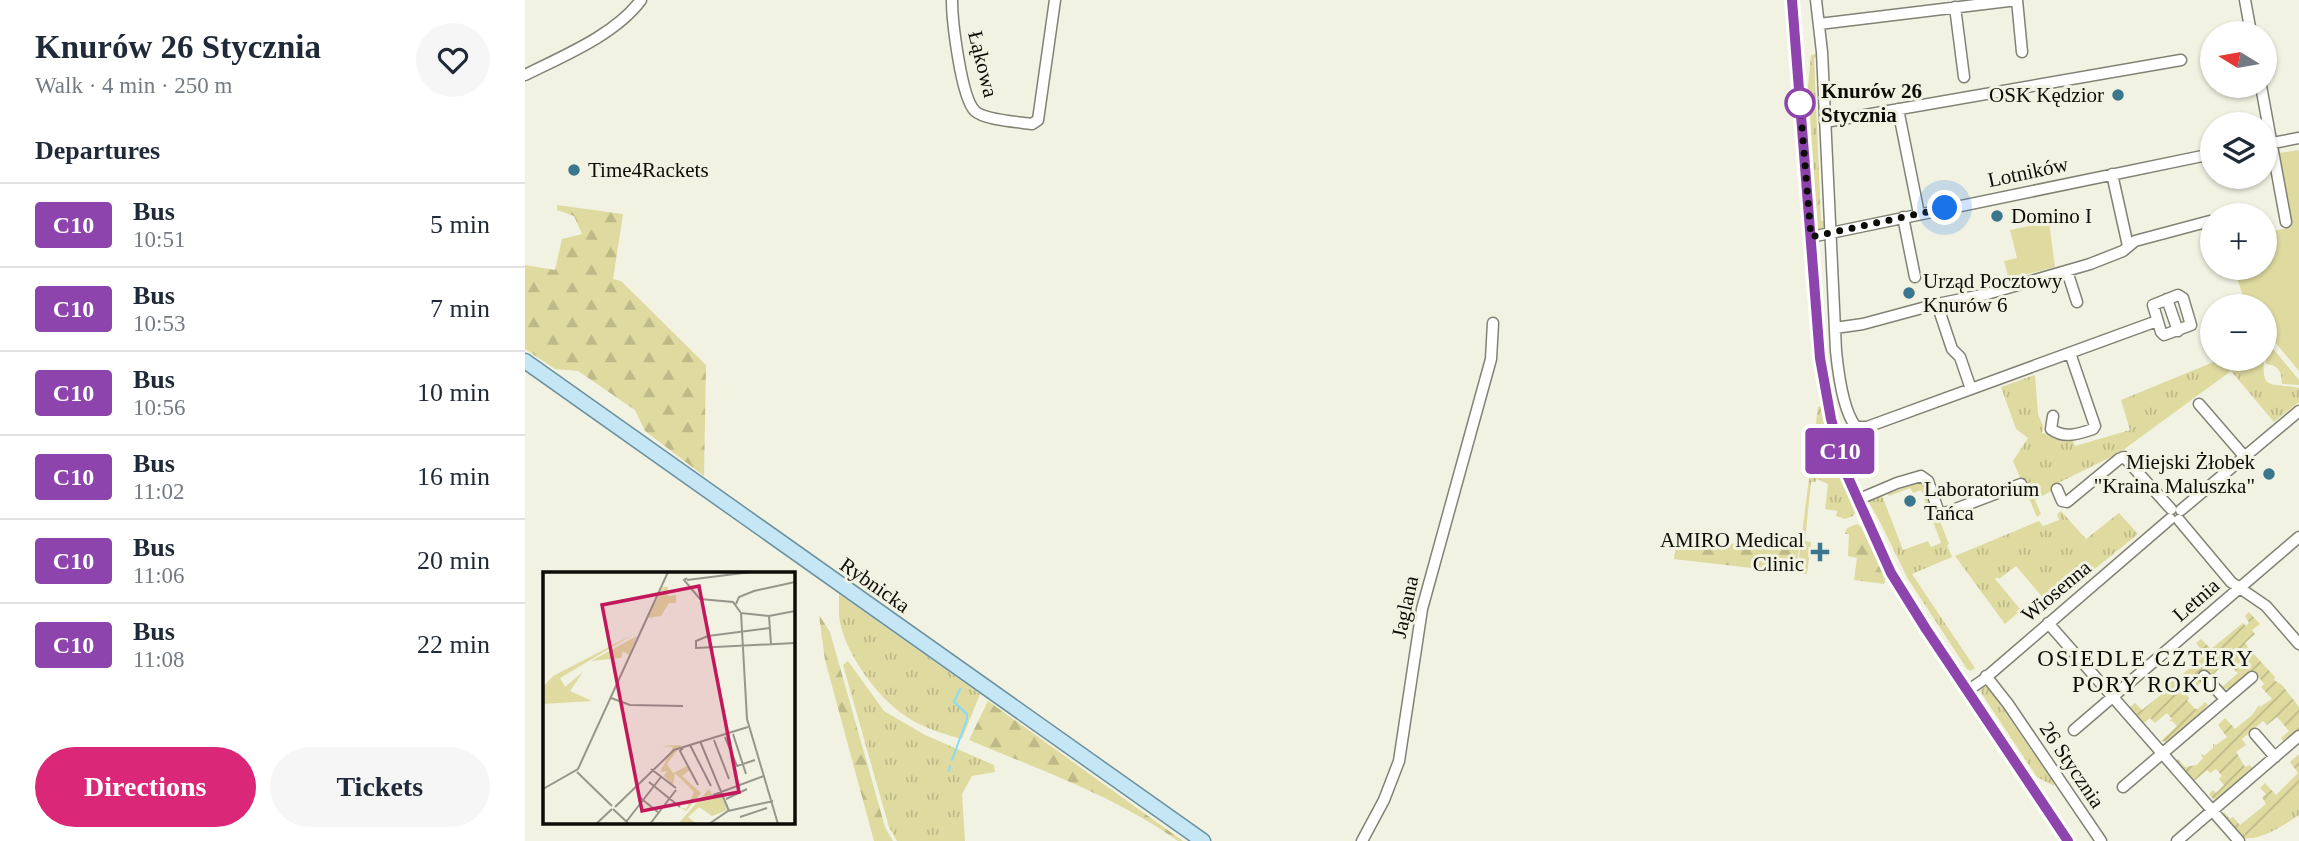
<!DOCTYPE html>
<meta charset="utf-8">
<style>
:root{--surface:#fff;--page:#f6f6f7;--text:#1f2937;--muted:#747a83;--line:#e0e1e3;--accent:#db2777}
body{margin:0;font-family:"Times New Roman",serif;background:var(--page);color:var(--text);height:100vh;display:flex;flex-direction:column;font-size:26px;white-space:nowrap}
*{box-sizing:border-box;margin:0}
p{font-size:23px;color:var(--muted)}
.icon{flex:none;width:38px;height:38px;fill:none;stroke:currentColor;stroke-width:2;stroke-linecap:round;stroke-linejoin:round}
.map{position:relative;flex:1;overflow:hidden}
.drawer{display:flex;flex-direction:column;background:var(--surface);width:525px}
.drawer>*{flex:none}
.badge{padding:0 14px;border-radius:5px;font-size:24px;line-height:46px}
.needle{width:46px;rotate:281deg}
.buttons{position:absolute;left:1675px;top:21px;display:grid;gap:14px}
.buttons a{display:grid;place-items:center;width:77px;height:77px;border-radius:50%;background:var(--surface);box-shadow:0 2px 5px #0004;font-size:35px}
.you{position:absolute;width:35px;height:35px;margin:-18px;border:5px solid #fff;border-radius:50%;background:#1a73e8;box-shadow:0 0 0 10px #1a73e833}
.map>.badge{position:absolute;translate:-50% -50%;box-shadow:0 0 0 4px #fff}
h2{padding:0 35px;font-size:26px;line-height:63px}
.round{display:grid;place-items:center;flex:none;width:74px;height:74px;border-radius:37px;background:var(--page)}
.headline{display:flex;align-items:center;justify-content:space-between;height:119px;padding:0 35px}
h1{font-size:33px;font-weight:600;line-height:52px}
.action{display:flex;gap:14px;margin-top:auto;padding:14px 35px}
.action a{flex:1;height:80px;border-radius:42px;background:var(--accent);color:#fff;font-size:28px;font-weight:600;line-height:80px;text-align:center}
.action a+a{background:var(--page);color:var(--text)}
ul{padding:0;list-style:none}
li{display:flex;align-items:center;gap:21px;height:84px;padding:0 35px;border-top:2px solid var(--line)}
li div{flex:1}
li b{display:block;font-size:26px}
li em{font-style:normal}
li .badge{min-width:77px;font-weight:700;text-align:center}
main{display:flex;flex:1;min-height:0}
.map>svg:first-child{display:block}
.grass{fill:url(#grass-tufts)}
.forest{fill:url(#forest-firs)}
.park{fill:#dedaa0}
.garden{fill:url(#garden-furrows)}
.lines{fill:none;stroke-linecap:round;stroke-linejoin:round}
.stream{stroke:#86dbfd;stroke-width:2}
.minor-casing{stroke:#828274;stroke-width:13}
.major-casing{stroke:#6b909e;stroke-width:17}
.minor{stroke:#fff;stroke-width:10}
.major{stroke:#c4e6f5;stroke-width:14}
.line-casing{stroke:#fff;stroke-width:16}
.line{stroke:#8e44ad;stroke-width:10}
.walk{stroke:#0d0d08;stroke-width:7;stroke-dasharray:0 12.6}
.poi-dot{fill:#3a768d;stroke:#f2f2e3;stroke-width:2.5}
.stop-dot{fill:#fff;stroke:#8e44ad;stroke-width:3.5}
.labels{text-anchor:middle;stroke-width:6;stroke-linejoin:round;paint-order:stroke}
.street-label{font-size:21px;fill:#0d0d08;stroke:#f2f2e3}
.stop-label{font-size:21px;font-weight:bold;fill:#0d0d08;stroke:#f2f2e3;text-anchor:start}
.poi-label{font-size:21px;fill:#0d0d08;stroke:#f2f2e3;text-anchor:start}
.neighbourhood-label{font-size:23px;letter-spacing:2px;fill:#0d0d08;stroke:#f2f2e3}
.inset-road{fill:none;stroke:#96968b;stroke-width:2}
.view{fill:#c2185b;fill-opacity:0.15;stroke:#c2185b;stroke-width:3.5}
.inset-edge{fill:none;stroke:#0d0d08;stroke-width:3.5}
</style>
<main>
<section class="drawer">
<div class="headline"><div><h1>Knurów 26 Stycznia</h1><p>Walk · 4 min · 250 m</p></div><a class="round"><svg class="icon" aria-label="heart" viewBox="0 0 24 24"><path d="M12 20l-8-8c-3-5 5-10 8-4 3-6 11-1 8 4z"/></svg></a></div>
<h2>Departures</h2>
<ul>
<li><span class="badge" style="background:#8e44ad;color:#fff">C10</span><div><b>Bus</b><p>10:51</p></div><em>5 min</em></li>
<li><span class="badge" style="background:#8e44ad;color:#fff">C10</span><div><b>Bus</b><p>10:53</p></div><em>7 min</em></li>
<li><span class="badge" style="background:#8e44ad;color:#fff">C10</span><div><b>Bus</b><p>10:56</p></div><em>10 min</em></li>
<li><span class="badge" style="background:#8e44ad;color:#fff">C10</span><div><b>Bus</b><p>11:02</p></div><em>16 min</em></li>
<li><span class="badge" style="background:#8e44ad;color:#fff">C10</span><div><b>Bus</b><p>11:06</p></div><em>20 min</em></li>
<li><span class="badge" style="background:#8e44ad;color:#fff">C10</span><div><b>Bus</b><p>11:08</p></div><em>22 min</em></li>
</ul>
<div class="action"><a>Directions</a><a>Tickets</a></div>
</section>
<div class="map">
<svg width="1774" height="841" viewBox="0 0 1774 841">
<defs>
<pattern id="grass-tufts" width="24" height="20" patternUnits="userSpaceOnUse" patternTransform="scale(1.75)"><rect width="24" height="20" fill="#dedaa0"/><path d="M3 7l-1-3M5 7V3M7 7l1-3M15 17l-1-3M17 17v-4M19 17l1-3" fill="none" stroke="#bdba88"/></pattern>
<pattern id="forest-firs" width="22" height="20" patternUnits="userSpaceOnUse" patternTransform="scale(1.75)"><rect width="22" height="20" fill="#dedaa0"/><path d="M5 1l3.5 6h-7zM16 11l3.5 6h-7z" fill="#bdba88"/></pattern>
<pattern id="garden-furrows" width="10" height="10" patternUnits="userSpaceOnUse" patternTransform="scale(1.75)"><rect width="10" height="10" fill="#dedaa0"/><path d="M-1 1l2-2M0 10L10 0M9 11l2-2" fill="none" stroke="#bdba88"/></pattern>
</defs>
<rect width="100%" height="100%" fill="#f2f2e3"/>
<path class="grass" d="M 1291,54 L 1292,57 L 1289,58 L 1296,221 L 1302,221 L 1300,229 L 1293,229 L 1283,87 L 1286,55 Z
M 1740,339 L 1774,380 L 1774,385 L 1757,384 C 1757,373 1754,365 1741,364 Z
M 1696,359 L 1739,359 C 1737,391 1743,382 1774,388 L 1774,402 L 1749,422 L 1706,371 L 1594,453 L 1527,486 L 1528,490 L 1510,500 L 1516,514 L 1512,517 L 1488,461 L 1503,438 L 1491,429 L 1476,387 L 1510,375 L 1513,414 L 1518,426 L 1517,433 L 1547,438 L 1550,446 L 1605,430 L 1596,400 Z
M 1298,405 L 1310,453 L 1331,512 L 1328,516 L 1320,519 L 1311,516 L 1312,511 L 1300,509 L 1303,484 L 1292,479 L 1290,482 L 1286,482 L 1280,541 L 1286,542 L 1282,574 L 1272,573 L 1293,407 Z
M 1397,481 L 1402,493 L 1404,493 L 1424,544 L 1422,545 L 1427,557 L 1387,574 L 1450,668 L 1446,671 L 1442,669 L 1383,579 L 1354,520 L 1343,501 L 1354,495 L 1358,498 L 1378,550 L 1403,541 L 1406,547 L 1416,543 L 1396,490 L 1388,493 L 1385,488 L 1364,496 L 1363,494 Z
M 1536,511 L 1561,539 L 1594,513 L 1613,534 L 1556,580 L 1548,572 L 1518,598 L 1491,566 L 1474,579 L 1472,577 L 1470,579 L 1496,610 L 1480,624 L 1430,556 L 1514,521 L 1518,526 L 1534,520 L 1532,514 Z
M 314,594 L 455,694 L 437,739 C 418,734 399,728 382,717 C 352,698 318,651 314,616 C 314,609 314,601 314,594 Z
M 323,661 L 359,711 L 400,735 L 469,765 L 470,772 L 447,776 L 437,794 L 440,841 L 372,841 L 364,827 L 318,665 Z
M 1460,686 L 1465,690 L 1529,783 L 1529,786 L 1512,777 L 1455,691 Z
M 1774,793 L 1774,815 C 1759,825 1736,841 1718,838 L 1770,794 Z"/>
<path class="forest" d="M 32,205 L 98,214 L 88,279 L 96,281 L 181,365 L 179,476 L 120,431 L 110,410 L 53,371 L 30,369 L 0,349 L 0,265 L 30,270 L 37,239 L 57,234 L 49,216 L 32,210 Z
M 1332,524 L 1336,527 L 1361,578 L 1359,584 L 1329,580 L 1332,558 L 1323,556 L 1324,534 L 1320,534 L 1322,528 Z
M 1152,539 L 1274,549 L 1271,573 L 1149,559 Z
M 294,615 L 305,632 L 360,827 L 368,841 L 349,841 L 300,660 Z
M 463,701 L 658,841 L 653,841 C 590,796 515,770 444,740 Z"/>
<path class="park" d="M 1774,150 L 1774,371 L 1740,330 L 1740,306 L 1721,306 L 1709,268 L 1740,268 L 1740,233 L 1766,227 L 1754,153 Z
M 1524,222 L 1530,267 L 1484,279 L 1479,261 L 1492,258 L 1485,230 Z"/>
<path class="garden" d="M 1724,612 L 1735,624 L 1727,630 L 1730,634 L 1720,643 L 1723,647 L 1721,650 L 1723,652 L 1725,650 L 1750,677 L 1749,680 L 1757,685 L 1774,707 L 1774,730 L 1759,742 L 1756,738 L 1764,731 L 1752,717 L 1742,725 L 1738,721 L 1717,739 L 1721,745 L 1711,752 L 1720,767 L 1725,765 L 1728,769 L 1692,800 L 1688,799 L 1684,794 L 1688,790 L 1691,793 L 1699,785 L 1694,779 L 1697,776 L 1691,769 L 1685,773 L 1682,770 L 1669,781 L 1651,760 L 1653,759 L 1660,767 L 1672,765 L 1678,758 L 1676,754 L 1679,756 L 1688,748 L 1688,744 L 1691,745 L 1702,737 L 1693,725 L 1700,718 L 1710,729 L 1727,715 L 1734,705 L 1735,707 L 1747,699 L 1736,687 L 1739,684 L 1728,670 L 1705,689 L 1696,688 L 1713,673 L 1700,662 L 1688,675 L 1686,675 L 1681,670 L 1673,677 L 1677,682 L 1661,694 L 1664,698 L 1662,700 L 1670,709 L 1673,709 L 1680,702 L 1683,705 L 1679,709 L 1680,711 L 1643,742 L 1636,741 L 1652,726 L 1647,721 L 1644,721 L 1647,719 L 1642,713 L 1630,723 L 1625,718 L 1619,723 L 1605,707 L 1610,703 L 1617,710 L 1642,690 L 1635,681 L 1640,677 L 1646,683 L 1648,681 L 1644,676 L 1645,675 L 1650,680 L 1676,659 L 1671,653 L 1676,649 L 1671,643 L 1676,639 L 1686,649 L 1718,623 L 1721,626 L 1724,623 L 1720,616 Z
M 1774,754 L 1774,793 L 1770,794 L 1718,838 L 1699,815 L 1699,812 L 1705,819 L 1708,817 L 1715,825 L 1741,804 L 1737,797 L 1741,794 L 1735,788 L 1740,783 L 1751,795 L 1773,773 L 1765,762 Z"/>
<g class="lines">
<path class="stream" d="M 427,760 L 442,719 L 442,714 L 429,702 L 435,689
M 424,771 L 425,766"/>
<g class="minor-casing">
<path id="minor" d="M 427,0 C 427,20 436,98 450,111 C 459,120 494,122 507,124 L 513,120 L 530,0
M 1267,0 L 1292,324 L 1299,384 L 1314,451 L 1326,487 L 1366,573 L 1388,609 L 1543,841
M 1291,0 L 1297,52 L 1311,351 C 1313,371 1318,411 1331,427 L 1342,427 L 1632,321
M 1492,0 L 1497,52
M 1720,0 L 1726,33
M 1430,7 L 1439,77
M 1294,24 L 1492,0
M 0,75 C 38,56 90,35 116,0
M 1736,86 L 1761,222
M 1373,109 L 1394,214
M 1300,122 L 1656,60
M 1742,144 L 1774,138
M 1587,174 L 1603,246
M 1378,217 L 1390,277
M 1286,237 L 1687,154
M 1542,271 L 1552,302
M 1653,295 L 1658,298 L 1666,325 L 1639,335 L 1636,332 L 1628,305 Z
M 1642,299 L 1653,331
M 1412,304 L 1427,349 L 1435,357 L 1446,389
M 1310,328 L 1338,324 L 1412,304 L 1462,294 L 1565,264 L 1598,251 L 1610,241 L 1685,221
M 1674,404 L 1719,456
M 1528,416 L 1526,429 C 1539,439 1554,434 1568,429 L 1570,426 L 1545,353
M 1532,489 L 1537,501 L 1542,502 L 1594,459 L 1599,457 L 1646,509
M 1332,500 L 1372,483 L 1396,476 L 1403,481 L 1413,510 L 1420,513 L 1496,484
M 1656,510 L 1774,411
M 1654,520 L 1706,582 L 1741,606 L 1774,644
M 1523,623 L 1714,841
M 1461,676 L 1483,704 L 1576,841
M 1679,676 L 1700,699
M 1442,691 L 1458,680 L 1645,519
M 1549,730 L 1774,537
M 1730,734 L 1750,757
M 1598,787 L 1727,677
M 837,841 L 859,800 L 874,761 L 897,609 L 966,359 L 968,323
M 1652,841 L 1774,736"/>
</g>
<g class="major-casing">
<path id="major" d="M 0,361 L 678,841"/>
</g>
<use href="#minor" class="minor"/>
<use href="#major" class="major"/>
</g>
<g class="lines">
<g class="line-casing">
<path id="line" d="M 1267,0 L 1295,358 L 1306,419 L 1322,475 L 1366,573 L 1401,629 L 1543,841"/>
</g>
<use href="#line" class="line"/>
<path class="walk" d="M 1275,103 L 1286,237 L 1420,208"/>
</g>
<g class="poi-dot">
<circle cx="1593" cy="95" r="7"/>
<circle cx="49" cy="170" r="7"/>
<circle cx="1472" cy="216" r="7"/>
<circle cx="1384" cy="293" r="7"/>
<circle cx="1744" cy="474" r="7"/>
<circle cx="1385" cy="501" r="7"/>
<path d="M1291.5 541.5h7v7h7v7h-7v7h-7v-7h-7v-7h7z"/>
</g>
<circle class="stop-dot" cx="1275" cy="103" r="14"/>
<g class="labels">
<g class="street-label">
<text transform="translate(458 64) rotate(76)" y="7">Łąkowa</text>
<text transform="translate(1503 172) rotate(-12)" y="7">Lotników</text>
<text transform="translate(350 585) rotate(35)" y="7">Rybnicka</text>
<text transform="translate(1531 591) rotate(-40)" y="7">Wiosenna</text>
<text transform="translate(1671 600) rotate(-41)" y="7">Letnia</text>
<text transform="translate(880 607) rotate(-78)" y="7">Jaglana</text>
<text transform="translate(1547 765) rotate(56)" y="7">26 Stycznia</text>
</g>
<g class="stop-label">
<text x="1296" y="98">Knurów 26<tspan x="1296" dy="24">Stycznia</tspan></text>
</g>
<g class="poi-label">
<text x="1579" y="102" text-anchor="end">OSK Kędzior</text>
<text x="63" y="177">Time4Rackets</text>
<text x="1486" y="223">Domino I</text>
<text x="1398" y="288">Urząd Pocztowy<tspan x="1398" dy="24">Knurów 6</tspan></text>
<text x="1730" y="469" text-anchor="end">Miejski Żłobek<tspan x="1730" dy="24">"Kraina Maluszka"</tspan></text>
<text x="1399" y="496">Laboratorium<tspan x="1399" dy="24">Tańca</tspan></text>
<text x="1279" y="547" text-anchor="end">AMIRO Medical<tspan x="1279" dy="24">Clinic</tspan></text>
</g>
<g class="neighbourhood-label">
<text x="1621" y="666">OSIEDLE CZTERY<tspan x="1621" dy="26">PORY ROKU</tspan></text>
</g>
</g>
<g transform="translate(18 572)">
<rect width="252" height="252" fill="#f2f2e3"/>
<path d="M 94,64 L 86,83 L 80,79 L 78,86 L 48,89 ZM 138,173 L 124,192 L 130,201 L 144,194 L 147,198 L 139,204 L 158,221 L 143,239 L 137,235 L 143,237 L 151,220 L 132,201 L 130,213 L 121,204 L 124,199 L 117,200 L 130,175 L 118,174 Z" fill="#dedaa0"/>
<path d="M 120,15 L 125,15 L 125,24 L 133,23 L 133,31 L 126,31 L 118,44 L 105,46 ZM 91,62 L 17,106 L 22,115 L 40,100 L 27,119 L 49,129 L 0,132 L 0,115 L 10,104 Z" fill="#dedaa0"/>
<path d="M 166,217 L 170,224 L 178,221 L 184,238 L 169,244 L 156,235 L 145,245 L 154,252 L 135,252 Z" fill="#dedaa0"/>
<path class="inset-road" d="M 77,0 L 107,0M 144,6 L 141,8 L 157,27 L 190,30 L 198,41 L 204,147 L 235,252M 144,8 L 208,0M 193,32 L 196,25 L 211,19 L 252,10M 198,41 L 226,44 L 252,39M 226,44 L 228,72M 227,56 L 165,64 L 153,69 L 153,76 L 252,71M 68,126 L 87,133 L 140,134M 190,162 L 203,202M 182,165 L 194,194 L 212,188M 171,168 L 186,207M 157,169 L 186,239M 147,173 L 168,214M 140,176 L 137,179 L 155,213M 108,197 L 133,216M 34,200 L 69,234M 106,210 L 137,235M 0,217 L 35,197 L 125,0M 170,223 L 221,204M 95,224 L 116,241M 183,227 L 204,217M 72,235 L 131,178 L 205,155M 70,237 L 86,252M 197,245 L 224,236M 83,250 L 118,205M 53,252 L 69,237M 107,252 L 133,218M 166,252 L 185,239 L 230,229"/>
<path class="view" d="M 156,14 L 196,220 L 99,239 L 59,33 Z"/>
<rect width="252" height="252" class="inset-edge"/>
</g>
</svg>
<div class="buttons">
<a><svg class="needle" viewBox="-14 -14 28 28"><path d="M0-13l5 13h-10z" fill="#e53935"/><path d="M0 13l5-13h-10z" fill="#747a83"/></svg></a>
<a><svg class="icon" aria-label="layers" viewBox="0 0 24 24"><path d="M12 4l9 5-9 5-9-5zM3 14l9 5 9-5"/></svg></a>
<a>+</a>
<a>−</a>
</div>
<div class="you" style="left:1420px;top:208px"></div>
<b class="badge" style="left:1315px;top:451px;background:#8e44ad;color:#fff">C10</b>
</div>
</main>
